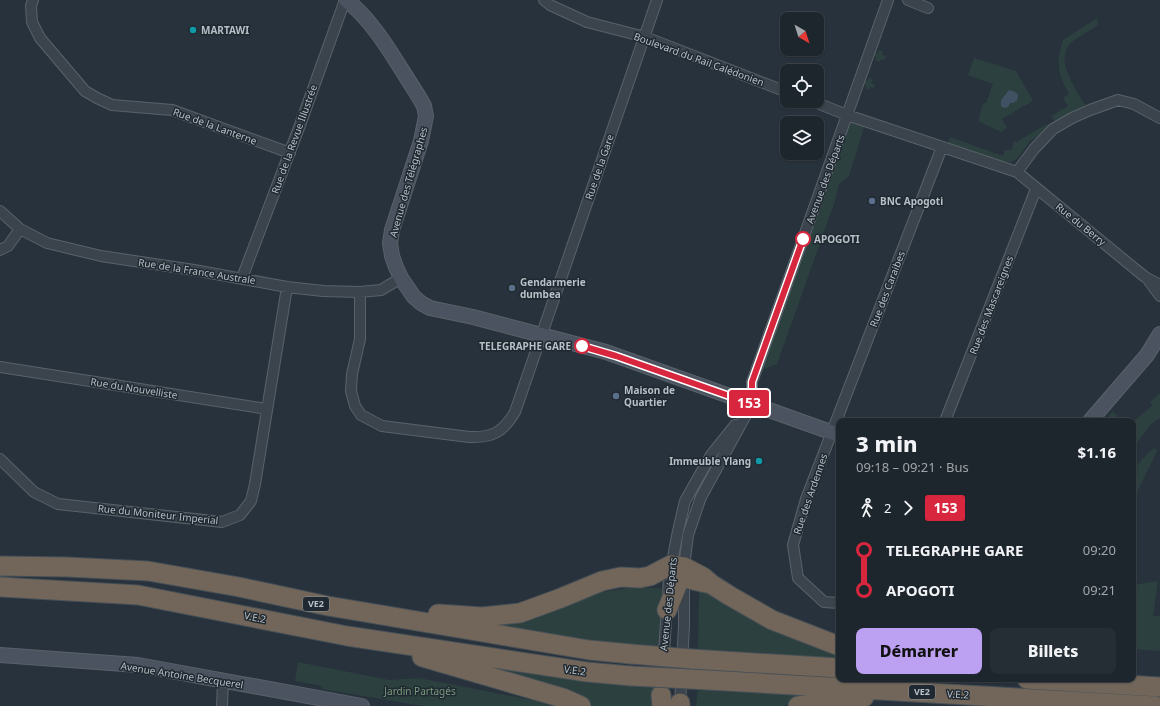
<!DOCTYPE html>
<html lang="fr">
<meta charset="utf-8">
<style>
:root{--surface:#1e262d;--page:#262e35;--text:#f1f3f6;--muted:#a1a5aa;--line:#3c4349;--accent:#bca0f2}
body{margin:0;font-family:"Noto Sans",sans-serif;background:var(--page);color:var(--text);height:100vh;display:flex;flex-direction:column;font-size:15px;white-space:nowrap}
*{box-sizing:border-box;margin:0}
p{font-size:13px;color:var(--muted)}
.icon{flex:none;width:22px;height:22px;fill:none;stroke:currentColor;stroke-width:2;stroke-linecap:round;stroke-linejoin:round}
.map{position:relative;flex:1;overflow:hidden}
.details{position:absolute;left:836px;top:418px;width:300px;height:264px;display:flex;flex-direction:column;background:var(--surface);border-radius:8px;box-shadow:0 1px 3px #0004,0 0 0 1px var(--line)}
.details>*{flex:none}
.badge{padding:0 8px;border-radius:3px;font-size:14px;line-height:26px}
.needle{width:26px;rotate:141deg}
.controls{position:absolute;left:780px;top:12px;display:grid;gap:8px}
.controls a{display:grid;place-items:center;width:44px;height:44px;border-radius:8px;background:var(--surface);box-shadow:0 1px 3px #0004,0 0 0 1px var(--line);font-size:20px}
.map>.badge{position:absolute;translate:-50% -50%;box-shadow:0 0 0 2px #fff}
.legs{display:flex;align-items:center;gap:6px;height:44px;padding:0 20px;font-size:13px}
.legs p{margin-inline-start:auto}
.summary{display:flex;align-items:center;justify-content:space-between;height:68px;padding:0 20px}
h1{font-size:22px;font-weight:800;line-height:30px}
.button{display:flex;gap:8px;margin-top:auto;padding:8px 20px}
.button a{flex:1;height:46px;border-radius:8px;background:var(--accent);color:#111;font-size:16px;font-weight:800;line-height:46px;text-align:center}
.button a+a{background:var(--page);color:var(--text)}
ul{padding:0 20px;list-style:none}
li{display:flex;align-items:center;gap:14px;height:40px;font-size:15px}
li i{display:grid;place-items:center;width:6px;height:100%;margin:0 5px;background:currentColor}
li i::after{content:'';width:10px;height:10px;margin:-5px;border:3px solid;border-radius:50%;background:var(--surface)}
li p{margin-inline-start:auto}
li:first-child i{background:linear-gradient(#0000 50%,currentColor 0)}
li:last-child i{background:linear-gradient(currentColor 50%,#0000 0)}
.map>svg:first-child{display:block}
.green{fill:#2c403f}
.water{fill:#405163}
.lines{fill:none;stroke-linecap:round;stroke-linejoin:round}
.street-casing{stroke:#59626a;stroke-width:12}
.secondary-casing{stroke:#59626a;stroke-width:16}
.highway-casing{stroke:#464f57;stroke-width:21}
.street{stroke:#3b444c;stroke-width:10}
.secondary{stroke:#4a535f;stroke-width:14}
.highway{stroke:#716659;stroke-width:19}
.highway-bridge-casing{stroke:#464f57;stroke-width:21;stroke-linecap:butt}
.highway-bridge{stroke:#716659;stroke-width:19}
.line-1-casing{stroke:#fff;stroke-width:9}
.line-1{stroke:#d7263d;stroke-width:6}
.culture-dot{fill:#0f9aa8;stroke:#202931;stroke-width:1.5}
.service-dot{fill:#5c6f8a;stroke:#202931;stroke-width:1.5}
.stop-1-dot{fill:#fff;stroke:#d7263d;stroke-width:2}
.labels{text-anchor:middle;stroke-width:3;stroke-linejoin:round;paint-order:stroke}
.shield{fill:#202931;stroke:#8a929a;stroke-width:1}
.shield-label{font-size:9px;font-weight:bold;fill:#b7bfc7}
.poi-label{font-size:10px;font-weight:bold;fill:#b7bfc7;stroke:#202931;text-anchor:start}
.street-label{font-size:10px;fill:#b7bfc7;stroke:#202931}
.stop-label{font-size:10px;font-weight:bold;fill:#b7bfc7;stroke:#202931;text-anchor:start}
.park-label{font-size:10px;fill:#789a7e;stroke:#202931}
</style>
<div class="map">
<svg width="1160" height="706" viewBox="0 0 1160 706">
<rect width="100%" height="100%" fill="#28323c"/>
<path class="green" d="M 1097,18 L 1098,25 C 1091,30 1074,39 1069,45 C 1055,62 1077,90 1085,105 L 1055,122 L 1051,116 L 1068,106 L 1063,98 L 1069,94 C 1057,72 1056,64 1063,40 Z
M 879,50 L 883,51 L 882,55 L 886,56 L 884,60 L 881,59 L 879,62 L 875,60 L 876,57 L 874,56 L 875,52 L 878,53 Z
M 974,58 L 1016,71 L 1033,101 L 1002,119 L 1007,128 L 1001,132 L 978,121 L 983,103 L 986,103 L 993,84 L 968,75 Z
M 869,78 L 873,80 L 871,83 L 875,85 L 874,88 L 870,87 L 869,90 L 865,88 L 866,85 L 863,84 L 865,80 L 868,81 Z
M 847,115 L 866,121 L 849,176 L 839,184 L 835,201 L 777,364 L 756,372 Z
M 1047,124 L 1049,129 L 1031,140 L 1017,159 L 1010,162 L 998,162 L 947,144 L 950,137 L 1003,156 L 1005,150 L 1012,150 L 1014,140 L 1016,142 Z
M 1160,393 L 1160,418 L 1151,424 L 1133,448 L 1133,422 L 1153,405 L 1150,402 Z
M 1113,411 L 1121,421 L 1105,421 Z
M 1154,448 L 1157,451 L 1138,490 L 1133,507 L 1133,470 L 1148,453 Z
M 1158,581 L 1153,616 L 1160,616 L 1160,651 L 1133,649 L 1133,585 Z
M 633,587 L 659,588 L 662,591 L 658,651 L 484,626 L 516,624 L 603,592 Z
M 705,588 L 839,651 L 839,659 L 698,652 L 699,592 Z
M 298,662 L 389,680 L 419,678 L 537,701 L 554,706 L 423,706 L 322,689 L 322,686 L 295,681 Z
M 472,667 L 498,668 L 569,680 L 656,685 L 656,706 L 593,706 L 566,694 Z
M 698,688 L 818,696 L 784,706 L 696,706 Z"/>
<path class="water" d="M 1009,90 L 1015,92 L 1018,95 L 1017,101 L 1013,103 L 1010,103 L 1008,107 L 1004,108 L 1001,106 L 1001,100 Z"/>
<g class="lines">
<g class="street-casing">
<path id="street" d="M 33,0 L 31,6 L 32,22 L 40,38 L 85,91 L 97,98 L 112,105 L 172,110 L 290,153
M 544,0 L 550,5 L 587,22 L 645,37 L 787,92
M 908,0 L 928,8
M 812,101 L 847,115 L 1017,172 L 1145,277 L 1160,285
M 1017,172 L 1034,149 L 1053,129 L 1072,118 L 1090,110 L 1118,100 L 1134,104 L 1160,118
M 0,211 L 20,229 L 47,243 L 101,256 L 194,270 L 287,287 L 323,291 L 360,292 L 381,290 L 401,278
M 0,250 L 8,246 L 20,229
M 242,278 L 300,125 L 345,0
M 1149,281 L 1160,296
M 360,292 L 360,339 L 352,374 L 351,391 L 355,406 L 361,415 L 382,426 L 469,437 C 493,438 503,432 515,412 L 657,0
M 0,367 L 267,409
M 945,421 L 1036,189
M 0,459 L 34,492 L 58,504 L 222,522 L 240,515 L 251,501 L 255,484 L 287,287
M 839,603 L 824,602 L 798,578 L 793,545 L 806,499 L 942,147
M 662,680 L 669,578 L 678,531 L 685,501 L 711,455 L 735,425
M 222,706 L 223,681
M 680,706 L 684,625 L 684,567 L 688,535 L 701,497 L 752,404 L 752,382 L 888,0"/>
</g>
<g class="secondary-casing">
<path id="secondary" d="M 346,0 C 375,21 399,67 419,97 L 424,106 L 426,116 L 421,141 L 392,230 L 390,243 L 392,256 L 396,267 L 401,278 L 414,297 L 421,303 L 430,308 L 473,317 L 606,352 L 839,435
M 1090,421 L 1147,355 L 1160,334
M 0,655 L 138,665 L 362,706"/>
</g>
<g class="highway-casing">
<path id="highway" d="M 0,566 L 67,567 L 148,571 L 239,587 L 328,606 L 589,650 L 631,654
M 0,587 L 138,595 L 347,636 L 587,672 L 631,676
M 667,610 L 679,581 L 684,578 L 706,583
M 438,614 L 482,617 L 520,613 L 561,598 L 602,581 L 621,577 L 640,578 L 650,576 L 671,565 L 684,567 L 703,577 L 711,584 L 730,596 L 772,620 L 839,646
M 422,657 L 563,698 L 581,706
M 692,659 L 839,668
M 690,679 L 1155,706
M 1027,679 L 1160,687
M 661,695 L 662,706
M 680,706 L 680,703
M 798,706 L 864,697"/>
</g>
<use href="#street" class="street"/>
<use href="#secondary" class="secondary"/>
<use href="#highway" class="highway"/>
<g class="highway-bridge-casing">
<path id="highway-bridge" d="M 631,654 L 692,659
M 631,676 L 690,679"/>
</g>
<use href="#highway-bridge" class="highway-bridge"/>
</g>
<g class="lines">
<g class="line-1-casing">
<path id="line-1" d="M 582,346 L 616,356 L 752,404 L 752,382 L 803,239"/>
</g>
<use href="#line-1" class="line-1"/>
</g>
<g class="culture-dot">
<circle cx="193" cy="30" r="4"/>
<circle cx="759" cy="461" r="4"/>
</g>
<g class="service-dot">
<circle cx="872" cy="201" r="4"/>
<circle cx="512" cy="288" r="4"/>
<circle cx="616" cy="396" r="4"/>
</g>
<g class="stop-1-dot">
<circle cx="803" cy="239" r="7"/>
<circle cx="582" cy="346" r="7"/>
</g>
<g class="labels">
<g class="shield">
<rect x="303" y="597" width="26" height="14" rx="3"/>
<rect x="909" y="685" width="26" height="14" rx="3"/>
</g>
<g class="shield-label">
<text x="316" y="607">VE2</text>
<text x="922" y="695">VE2</text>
</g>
<g class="poi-label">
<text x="201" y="34">MARTAWI</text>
<text x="880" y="205">BNC Apogoti</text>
<text x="520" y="286">Gendarmerie<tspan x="520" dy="12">dumbea</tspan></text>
<text x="624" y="394">Maison de<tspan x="624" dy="12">Quartier</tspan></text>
<text x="751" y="465" text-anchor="end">Immeuble Ylang</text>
</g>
<g class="street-label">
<text transform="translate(699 59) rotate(20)" y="4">Boulevard du Rail Calédonien</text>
<text transform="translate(215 126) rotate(20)" y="4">Rue de la Lanterne</text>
<text transform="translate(294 139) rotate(-70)" y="4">Rue de la Revue Illustrée</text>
<text transform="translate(599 167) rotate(-71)" y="4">Rue de la Gare</text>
<text transform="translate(825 179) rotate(-70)" y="4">Avenue des Départs</text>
<text transform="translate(408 182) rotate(-74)" y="4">Avenue des Télégraphes</text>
<text transform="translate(1081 224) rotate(39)" y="4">Rue du Berry</text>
<text transform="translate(197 271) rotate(9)" y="4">Rue de la France Australe</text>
<text transform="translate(887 289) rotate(-69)" y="4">Rue des Caraibes</text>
<text transform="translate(991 305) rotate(-69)" y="4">Rue des Mascareignes</text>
<text transform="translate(134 388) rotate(9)" y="4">Rue du Nouvelliste</text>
<text transform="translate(810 494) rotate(-71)" y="4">Rue des Ardennes</text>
<text transform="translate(158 514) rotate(6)" y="4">Rue du Moniteur Imperial</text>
<text transform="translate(668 604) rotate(-84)" y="4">Avenue des Départs</text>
<text transform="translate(255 617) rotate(11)" y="4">V.E.2</text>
<text transform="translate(575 670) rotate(8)" y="4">V.E.2</text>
<text transform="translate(182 675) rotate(9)" y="4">Avenue Antoine Becquerel</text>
<text transform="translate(958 694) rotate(3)" y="4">V.E.2</text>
</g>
<g class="stop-label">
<text x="814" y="243">APOGOTI</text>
<text x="571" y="350" text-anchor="end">TELEGRAPHE GARE</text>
</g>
<g class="park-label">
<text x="420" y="695">Jardin Partagés</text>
</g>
</g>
</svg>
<div class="controls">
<a><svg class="needle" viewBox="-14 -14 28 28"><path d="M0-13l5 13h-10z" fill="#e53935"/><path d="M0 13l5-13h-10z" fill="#a1a5aa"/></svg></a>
<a><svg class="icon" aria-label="locate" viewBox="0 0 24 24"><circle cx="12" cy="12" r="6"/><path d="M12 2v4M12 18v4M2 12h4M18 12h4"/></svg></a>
<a><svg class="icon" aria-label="layers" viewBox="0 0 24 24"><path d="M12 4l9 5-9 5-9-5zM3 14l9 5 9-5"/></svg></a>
</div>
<b class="badge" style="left:749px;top:403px;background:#d7263d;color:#fff">153</b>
<section class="details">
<div class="summary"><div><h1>3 min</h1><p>09:18 – 09:21 · Bus</p></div><b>$1.16</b></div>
<div class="legs"><svg class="icon" aria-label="walk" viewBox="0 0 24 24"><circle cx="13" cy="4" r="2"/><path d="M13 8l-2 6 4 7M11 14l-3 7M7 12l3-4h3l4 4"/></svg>2<svg class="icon" aria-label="forward" viewBox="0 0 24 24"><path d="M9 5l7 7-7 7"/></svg><b class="badge" style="background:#d7263d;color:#fff">153</b></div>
<ul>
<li><i style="color:#d7263d"></i><b>TELEGRAPHE GARE</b><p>09:20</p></li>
<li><i style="color:#d7263d"></i><b>APOGOTI</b><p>09:21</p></li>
</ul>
<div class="button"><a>Démarrer</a><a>Billets</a></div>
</section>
</div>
